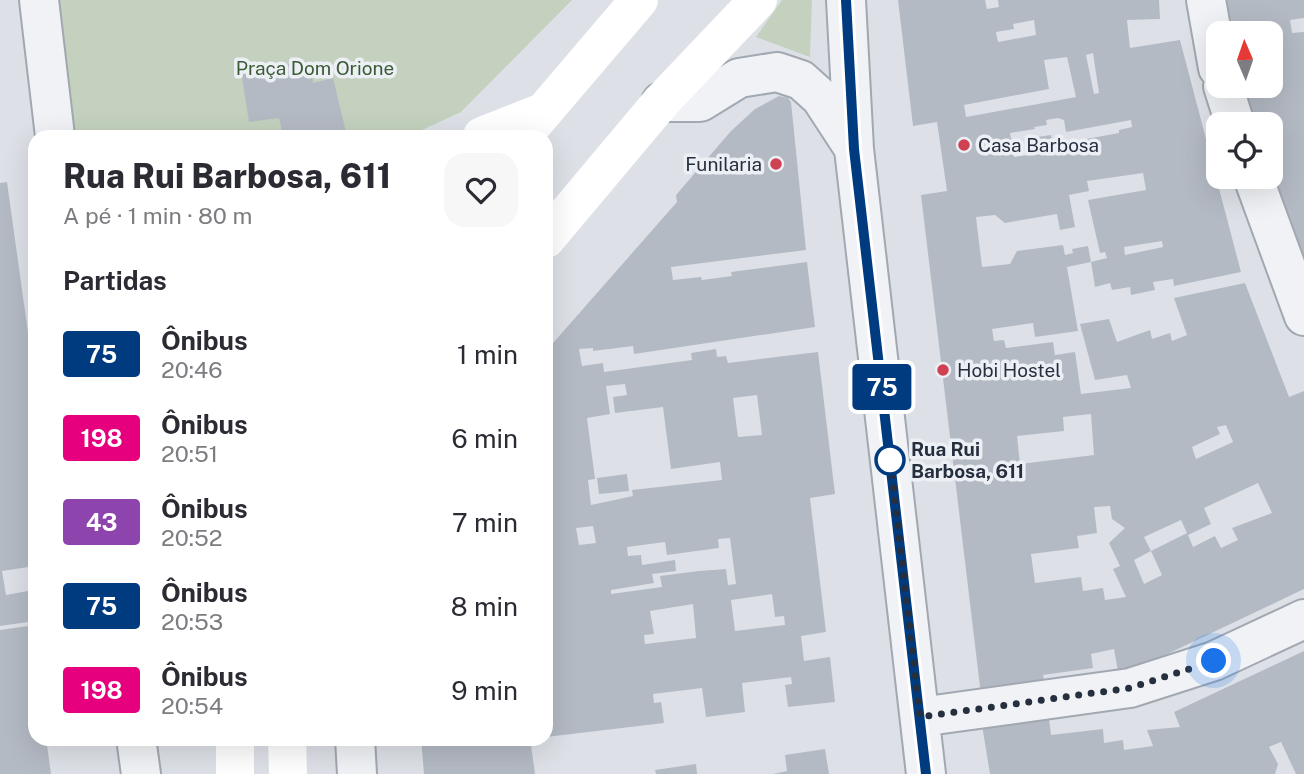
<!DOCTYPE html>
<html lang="pt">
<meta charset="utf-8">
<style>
:root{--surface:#fff;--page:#f7f7f7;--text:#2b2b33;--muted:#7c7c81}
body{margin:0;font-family:"Public Sans",sans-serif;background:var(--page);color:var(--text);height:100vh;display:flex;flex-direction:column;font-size:26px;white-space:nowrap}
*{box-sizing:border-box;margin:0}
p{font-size:23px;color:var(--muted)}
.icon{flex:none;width:38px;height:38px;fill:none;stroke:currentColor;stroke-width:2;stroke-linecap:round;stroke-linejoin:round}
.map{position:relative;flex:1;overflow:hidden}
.drawer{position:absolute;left:28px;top:130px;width:525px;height:616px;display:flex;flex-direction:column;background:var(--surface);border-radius:21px;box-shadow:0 7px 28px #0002}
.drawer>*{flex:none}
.badge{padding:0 14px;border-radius:5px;font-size:24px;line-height:46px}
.needle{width:46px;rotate:358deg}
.fabs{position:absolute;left:1206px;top:21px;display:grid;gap:14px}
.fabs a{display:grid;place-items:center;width:77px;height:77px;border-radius:14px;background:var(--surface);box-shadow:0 7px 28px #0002;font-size:35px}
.you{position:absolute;width:35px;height:35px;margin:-18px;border:5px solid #fff;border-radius:50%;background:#1a73e8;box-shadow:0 0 0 10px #1a73e833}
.map>.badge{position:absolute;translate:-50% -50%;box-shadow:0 0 0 4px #fff}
h2{padding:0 35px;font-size:26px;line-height:63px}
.round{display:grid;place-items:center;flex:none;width:74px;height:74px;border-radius:21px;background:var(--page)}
.headline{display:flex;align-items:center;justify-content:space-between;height:119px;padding:0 35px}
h1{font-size:33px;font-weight:800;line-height:52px}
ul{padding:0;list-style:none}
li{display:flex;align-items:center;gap:21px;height:84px;padding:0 35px}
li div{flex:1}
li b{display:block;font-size:26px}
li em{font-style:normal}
li .badge{min-width:77px;font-weight:700;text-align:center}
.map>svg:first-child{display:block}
.green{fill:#c3d1be}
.building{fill:#b4bac4;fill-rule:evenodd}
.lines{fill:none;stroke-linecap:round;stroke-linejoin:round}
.minor-casing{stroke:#a2a8b1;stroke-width:42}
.minor{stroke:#f0f2f5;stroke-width:38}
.secondary{stroke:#fff;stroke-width:38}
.line-casing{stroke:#fff;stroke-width:16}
.line{stroke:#003b80;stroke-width:10}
.walk{stroke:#262f3e;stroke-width:7;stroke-dasharray:0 12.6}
.poi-dot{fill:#cf4053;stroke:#ecf0f5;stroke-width:2.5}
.stop-dot{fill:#fff;stroke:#003b80;stroke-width:3.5}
.labels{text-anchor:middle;stroke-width:7;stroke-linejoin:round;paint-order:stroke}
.park-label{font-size:19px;fill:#3a5a34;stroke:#ecf0f5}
.poi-label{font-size:19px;fill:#262f3e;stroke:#ecf0f5;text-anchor:start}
.stop-label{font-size:19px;font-weight:bold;fill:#262f3e;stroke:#ecf0f5;text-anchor:start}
</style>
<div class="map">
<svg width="1304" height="774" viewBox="0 0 1304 774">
<rect width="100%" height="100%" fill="#dde1e7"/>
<path class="green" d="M 58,0 L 572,0 L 461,112 L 409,136 L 75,136 Z
M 782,0 L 812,0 L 810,57 L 756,37 Z"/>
<path class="building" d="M 898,0 L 985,0 L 987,9 L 999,7 L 998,0 L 1159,0 L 1160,19 L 1127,20 L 1130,48 L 1180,40 L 1241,272 L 1174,286 L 1173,279 L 1153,282 L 1155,290 L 1131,295 L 1130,287 L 1112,290 L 1110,283 L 1095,287 L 1091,262 L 1107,258 L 1105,252 L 1100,253 L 1088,200 L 1146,190 L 1143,173 L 1087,181 L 1089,191 L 1069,195 L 1075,227 L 1060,230 L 1057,214 L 1005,223 L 995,215 L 976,217 L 982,267 L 1010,264 L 1017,251 L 1063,245 L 1065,255 L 1073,253 L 1072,249 L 1088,246 L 1091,262 L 1067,267 L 1078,331 L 1035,337 L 1033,323 L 992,329 L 994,341 L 1004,340 L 1006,348 L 1053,342 L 1055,355 L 1075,352 L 1081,394 L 1131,388 L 1127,375 L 1095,380 L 1080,324 L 1109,319 L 1117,342 L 1150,330 L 1152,339 L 1170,333 L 1172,341 L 1187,335 L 1174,298 L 1245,283 L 1289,397 L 1304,391 L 1304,589 L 1119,677 L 1114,649 L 1091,654 L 1093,668 L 1043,675 L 1046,688 L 981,695 L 921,195 L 947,191 L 937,122 L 913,126 ZM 1034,20 L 1036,35 L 998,42 L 996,32 L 1014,29 L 1013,24 ZM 1093,53 L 1099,93 L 1094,94 L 1086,55 ZM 1067,57 L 1076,97 L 966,117 L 964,105 L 1049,89 L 1044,60 ZM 1058,118 L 1064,120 L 1066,132 L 1131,120 L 1132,127 L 1119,130 L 1119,133 L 1053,145 L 1051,135 L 1037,137 L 1041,153 L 1014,157 L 1010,133 L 1035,129 L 1034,127 L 1047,125 L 1046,120 ZM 1162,241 L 1163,247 L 1125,255 L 1124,247 ZM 1091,414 L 1094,455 L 1020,464 L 1017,436 L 1064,431 L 1063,417 ZM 1226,425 L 1233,442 L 1196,459 L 1192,447 L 1220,434 L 1217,427 ZM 1258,483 L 1272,513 L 1232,528 L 1238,540 L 1221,548 L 1215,536 L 1193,547 L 1188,535 L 1211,524 L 1204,508 ZM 1110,506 L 1112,519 L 1125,528 L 1109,543 L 1120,566 L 1113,569 L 1126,597 L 1105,600 L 1103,588 L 1083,591 L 1081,577 L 1035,583 L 1031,554 L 1079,548 L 1077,536 L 1097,533 L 1094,507 ZM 1181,520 L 1187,533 L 1151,551 L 1162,575 L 1144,584 L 1134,560 L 1151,551 L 1144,537 Z
M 1215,0 L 1304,0 L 1304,18 L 1290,20 L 1292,33 L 1304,32 L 1304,265 L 1270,177 L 1270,124 L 1238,124 L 1226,86 L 1270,86 L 1270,41 L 1276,40 L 1273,23 L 1254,25 L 1255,33 L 1217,33 Z
M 310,61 L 313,83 L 333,78 L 347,136 L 283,136 L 279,118 L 249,122 L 241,71 Z
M 779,96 L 788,98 L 791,102 L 806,250 L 671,267 L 673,280 L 701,277 L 702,280 L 732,276 L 731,272 L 807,262 L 815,327 L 634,354 L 633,346 L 593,351 L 593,348 L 579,349 L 582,366 L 603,363 L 604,372 L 692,360 L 691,353 L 716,349 L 717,357 L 726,356 L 728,363 L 818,352 L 835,494 L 810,498 L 826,632 L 801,636 L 804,661 L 830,657 L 835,702 L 788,707 L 785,685 L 792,684 L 791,677 L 742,683 L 745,712 L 706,717 L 702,688 L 653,694 L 654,703 L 661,702 L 664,723 L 546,737 L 546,351 L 677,202 L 676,195 L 731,131 L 755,109 ZM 625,384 L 627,395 L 613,397 L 615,413 L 663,407 L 671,469 L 720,462 L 722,480 L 632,490 L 633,496 L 591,505 L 588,480 L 595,479 L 587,418 L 610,414 L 606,386 ZM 757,395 L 762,435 L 738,437 L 733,398 ZM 593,526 L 596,543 L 579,545 L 576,528 ZM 730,538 L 736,584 L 728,585 L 726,569 L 699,571 L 660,576 L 662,587 L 611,594 L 611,590 L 654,583 L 652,574 L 676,571 L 675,560 L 642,565 L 641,555 L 628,556 L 627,547 L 665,542 L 667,555 L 719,548 L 718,539 ZM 772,594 L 775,617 L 784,616 L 785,625 L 735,631 L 731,600 ZM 693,604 L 696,638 L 645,644 L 644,635 L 654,634 L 650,611 Z
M 7,182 L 35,383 L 35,566 L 2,571 L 6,595 L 33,590 L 35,621 L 0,626 L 0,183 Z
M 627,474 L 629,491 L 599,494 L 597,478 Z
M 35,625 L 35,738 L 46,738 L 51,774 L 0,774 L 0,630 Z
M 1304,651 L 1304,774 L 1296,774 L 1281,742 L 1269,747 L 1278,764 L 1275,774 L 990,774 L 982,725 L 1049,718 L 1051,735 L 1103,729 L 1104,743 L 1123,740 L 1124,750 L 1153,746 L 1147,730 L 1180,727 L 1174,712 Z
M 421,738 L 530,738 L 535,774 L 424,774 Z
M 825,749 L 829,774 L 773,774 L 787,771 L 785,755 Z
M 696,764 L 697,774 L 656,774 L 655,770 Z"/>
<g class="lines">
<g class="minor-casing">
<path id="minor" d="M 39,0 L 55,136
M 846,0 L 854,149 L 926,774
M 1206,0 L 1218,68
M 1223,86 L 1235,124
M 661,102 L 700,102 L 739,78 L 777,72 L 801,80 L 821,98 L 853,147
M 1253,177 L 1304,316
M 920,717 L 1130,688 L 1214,661 L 1304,619
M 136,738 L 141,774
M 355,738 L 357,774"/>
</g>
<use href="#minor" class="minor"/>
<path class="secondary" d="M 482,136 L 543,112
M 523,136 L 639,0
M 546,239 L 661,102 L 758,0
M 235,738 L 235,774
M 287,738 L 288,774"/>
</g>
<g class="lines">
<g class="line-casing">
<path id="line" d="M 846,0 L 854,149 L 926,774"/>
</g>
<use href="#line" class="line"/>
<path class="walk" d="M 890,460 L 889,449 L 920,717 L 1130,688 L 1214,661"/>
</g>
<g class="poi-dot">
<circle cx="964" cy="145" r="7"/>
<circle cx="776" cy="164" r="7"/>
<circle cx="943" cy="370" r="7"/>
</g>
<circle class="stop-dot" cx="890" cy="460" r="14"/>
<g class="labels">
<g class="park-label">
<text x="315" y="75">Praça Dom Orione</text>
</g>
<g class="poi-label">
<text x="978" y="152">Casa Barbosa</text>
<text x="762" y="171" text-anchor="end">Funilaria</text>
<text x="957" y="377">Hobi Hostel</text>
</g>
<g class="stop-label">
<text x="911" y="456">Rua Rui<tspan x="911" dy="22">Barbosa, 611</tspan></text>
</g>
</g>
</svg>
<div class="fabs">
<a><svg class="needle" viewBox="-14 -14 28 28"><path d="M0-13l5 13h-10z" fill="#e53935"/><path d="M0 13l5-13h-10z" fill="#7c7c81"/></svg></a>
<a><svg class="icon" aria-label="locate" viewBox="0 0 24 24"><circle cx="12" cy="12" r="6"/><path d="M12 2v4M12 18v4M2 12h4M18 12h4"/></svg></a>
</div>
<div class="you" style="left:1214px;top:661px"></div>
<b class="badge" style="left:882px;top:387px;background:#003b80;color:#fff">75</b>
<section class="drawer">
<div class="headline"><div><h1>Rua Rui Barbosa, 611</h1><p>A pé · 1 min · 80 m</p></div><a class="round"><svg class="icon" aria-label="heart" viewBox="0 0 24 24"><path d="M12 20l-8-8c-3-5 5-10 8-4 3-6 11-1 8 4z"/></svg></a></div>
<h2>Partidas</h2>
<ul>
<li><span class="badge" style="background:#003b80;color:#fff">75</span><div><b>Ônibus</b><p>20:46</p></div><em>1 min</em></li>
<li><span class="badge" style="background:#e6007e;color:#fff">198</span><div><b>Ônibus</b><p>20:51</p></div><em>6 min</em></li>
<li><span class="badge" style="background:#8e44ad;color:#fff">43</span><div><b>Ônibus</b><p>20:52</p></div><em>7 min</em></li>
<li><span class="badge" style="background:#003b80;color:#fff">75</span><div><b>Ônibus</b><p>20:53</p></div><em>8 min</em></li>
<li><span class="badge" style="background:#e6007e;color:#fff">198</span><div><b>Ônibus</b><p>20:54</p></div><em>9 min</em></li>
</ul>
</section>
</div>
